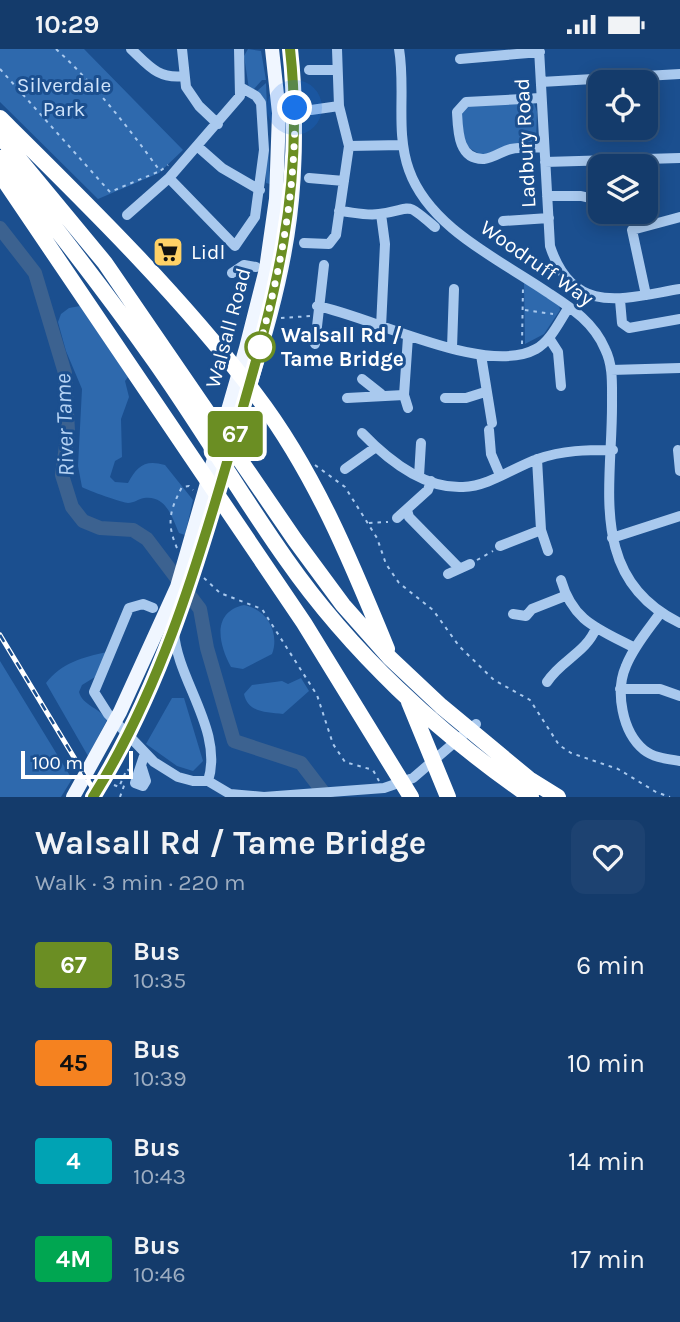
<!DOCTYPE html>
<meta charset="utf-8">
<style>
:root{--surface:#143b6b;--page:#1d4271;--text:#f1f3f6;--muted:#9dadc1;--line:#33557e}
body{margin:0;font-family:Karla,sans-serif;background:var(--page);color:var(--text);height:100vh;display:flex;flex-direction:column;font-size:26px;white-space:nowrap}
*{box-sizing:border-box;margin:0}
p{font-size:23px;color:var(--muted)}
.icon{flex:none;width:38px;height:38px;fill:none;stroke:currentColor;stroke-width:2;stroke-linecap:round;stroke-linejoin:round}
.map{position:relative;height:748px;overflow:hidden}
.side{display:flex;flex-direction:column;background:var(--surface);flex:1}
.side>*{flex:none}
.badge{padding:0 14px;border-radius:5px;font-size:24px;line-height:46px}
.controls{position:absolute;left:588px;top:21px;display:grid;gap:14px}
.controls a{display:grid;place-items:center;width:70px;height:70px;border-radius:14px;background:var(--surface);box-shadow:0 4px 18px #0003,0 0 0 2px var(--line);font-size:35px}
.scale{position:absolute;left:21px;bottom:18px;width:112px;box-sizing:border-box;padding-left:7px;border:4px solid #fff;border-top:0;font-size:19px;line-height:24px;white-space:nowrap;color:#fff;-webkit-text-stroke:5px #1b4f8f;paint-order:stroke}
.you{position:absolute;width:35px;height:35px;margin:-18px;border:5px solid #fff;border-radius:50%;background:#1a73e8;box-shadow:0 0 0 10px #1a73e833}
.map>.badge{position:absolute;translate:-50% -50%;box-shadow:0 0 0 4px #fff}
.round{display:grid;place-items:center;flex:none;width:74px;height:74px;border-radius:14px;background:var(--page)}
.head{display:flex;align-items:center;justify-content:space-between;height:119px;padding:0 35px}
h1{font-size:33px;font-weight:700;line-height:52px}
ul{padding:0;list-style:none}
li{display:flex;align-items:center;gap:21px;height:98px;padding:0 35px}
li div{flex:1}
li b{display:block;font-size:26px}
li em{font-style:normal}
li .badge{min-width:77px;font-weight:700;text-align:center}
.status{display:flex;justify-content:space-between;align-items:center;height:49px;padding:0 35px;background:var(--surface);direction:ltr}
.status svg{height:19px;fill:currentColor}
.map>svg:first-child{display:block}
.green{fill:#2e69ad}
.lines{fill:none;stroke-linecap:round;stroke-linejoin:round}
.river{stroke:#3c6290;stroke-width:14}
.path{stroke:#a9c9ee;stroke-width:2;stroke-dasharray:3.5 5;stroke-linecap:butt}
.minor{stroke:#a9c9ee;stroke-width:10}
.major{stroke:#f0f6ff;stroke-width:14}
.highway{stroke:#fff;stroke-width:16}
.rail-casing{stroke:#fff;stroke-width:5}
.rail{stroke:#1b4f8f;stroke-width:2.5;stroke-dasharray:8;stroke-linecap:butt}
.line-casing{stroke:#fff;stroke-width:16}
.line{stroke:#6b8e23;stroke-width:10}
.walk{stroke:#fff;stroke-width:7;stroke-dasharray:0 12.6}
.stop-dot{fill:#fff;stroke:#6b8e23;stroke-width:3.5}
.labels{text-anchor:middle;stroke-width:6;stroke-linejoin:round;paint-order:stroke}
.park-label{font-size:21px;fill:#cfe3fa;stroke:#1b4f8f}
.street-label{font-size:21px;fill:#fff;stroke:#1b4f8f}
.poi-label{font-size:21px;fill:#fff;stroke:#1b4f8f;text-anchor:start}
.stop-label{font-size:21px;font-weight:bold;fill:#fff;stroke:#1b4f8f;text-anchor:start}
.water-label{font-size:23px;font-style:italic;fill:#b5d3f5;stroke:#1b4f8f}
</style>
<div class="status"><b>10:29</b><svg viewBox="0 0 49 12"><path d="M0 12V9h3v3zM5 12V6h3v6zM10 12V3h3v9zM15 12V0h3v12zM26 1h20v11H26zM47 4h2v5h-2z"/></svg></div>
<div class="map">
<svg width="680" height="748" viewBox="0 0 680 748">
<rect width="100%" height="100%" fill="#1b4f8f"/>
<path class="green" d="M 0,0 L 84,0 L 183,101 L 159,124 L 98,150 L 0,53 Z
M 248,0 L 261,2 L 266,31 L 262,31 L 253,41 L 249,40 L 244,7 Z
M 266,34 L 270,135 L 266,134 L 265,66 L 256,43 Z
M 534,54 L 537,63 L 536,93 L 508,96 L 483,107 L 464,96 L 459,65 L 465,57 Z
M 524,233 L 559,256 L 560,261 L 544,285 L 525,295 Z
M 80,257 L 128,328 L 125,332 L 129,348 L 121,370 L 122,408 L 115,412 L 110,428 L 115,433 L 128,434 C 137,417 145,410 165,416 L 193,451 L 185,486 L 179,484 C 172,468 166,446 144,449 C 138,450 134,454 128,454 C 124,454 86,441 82,438 L 78,417 L 82,340 L 66,302 L 58,273 L 61,265 L 69,259 Z
M 244,556 C 267,560 280,584 272,605 L 243,620 L 231,618 C 218,594 212,563 244,556 Z
M 107,603 L 95,628 L 82,636 L 79,643 C 83,657 99,658 107,671 L 88,707 L 46,634 C 61,614 83,608 107,603 Z
M 0,612 L 72,730 L 61,748 L 0,748 Z
M 301,629 L 309,642 L 283,665 C 267,663 248,664 244,645 L 252,636 L 282,632 L 288,635 Z
M 172,649 L 184,649 L 203,712 L 193,722 L 177,717 L 146,695 Z"/>
<g class="lines">
<path class="river" d="M 0,179 L 35,224 L 65,324 L 68,382 L 62,426 L 72,458 L 83,472 L 100,479 L 133,481 L 147,490 L 200,560 L 207,599 L 234,692 L 301,714 L 327,748"/>
<path class="path" d="M 56,0 C 96,37 128,78 160,122 L 168,116
M 0,20 L 110,143 L 160,122
M 525,261 L 553,265
M 281,269 L 311,267
M 522,295 L 523,237
M 315,416 L 345,438 L 377,489 L 386,515 L 399,534 L 433,561 L 459,597 L 494,631 L 530,651 L 559,696 L 571,704 L 618,720 L 656,743 L 670,748
M 369,474 L 388,473
M 177,499 C 166,474 170,461 182,438 L 189,437 L 193,441
M 477,511 L 493,502
M 204,529 L 220,544 L 262,560 L 317,646 L 333,695 L 345,713 L 373,721 L 379,732
M 114,736 L 119,738 L 127,720 L 131,723
M 120,748 L 125,734"/>
<path class="minor" d="M 131,0 C 149,17 158,30 184,27
M 182,0 L 186,38 L 199,57 L 218,75
M 399,0 C 406,40 395,82 409,121 C 430,180 501,211 550,245 C 573,260 594,274 605,300 C 613,316 612,334 612,352 C 613,434 586,529 680,574
M 539,0 L 550,197 C 573,268 624,249 680,240
M 460,10 L 540,3
M 309,21 L 336,21
M 541,33 L 680,25
M 541,49 L 466,53 L 457,63 C 458,82 458,111 484,110 C 494,109 502,102 511,100 C 521,98 533,99 544,98
M 311,61 L 339,57
M 197,97 L 222,119 L 260,141
M 349,97 L 402,96
M 545,113 L 680,109
M 169,129 L 235,197 L 255,168 L 264,101 L 261,54 L 256,47 L 242,39
M 309,129 L 344,132
M 547,147 L 581,147 L 594,150
M 339,162 C 352,163 366,167 379,165 C 415,160 403,151 435,178
M 127,166 L 169,129 L 240,47 L 239,0
M 503,172 L 549,169
M 304,194 L 329,195 L 336,186 L 349,97 L 339,57 L 337,0
M 232,224 L 244,216 L 256,218
M 646,246 L 632,181 L 680,168
M 620,251 L 622,274 L 629,279 L 680,270
M 317,257 C 371,267 485,328 536,300 C 551,292 560,271 569,258
M 381,278 L 385,195 L 381,165
M 549,289 L 558,303 L 561,337
M 315,295 L 324,216
M 452,299 L 454,240
M 481,306 L 492,374
M 611,321 L 680,319
M 362,330 L 381,345
M 347,349 L 404,346
M 445,349 L 466,349 L 485,343
M 408,359 L 404,346 L 408,288
M 489,381 L 491,405 L 500,426
M 362,384 C 387,410 424,440 463,438 C 490,437 514,418 538,410 C 563,401 587,401 613,401
M 678,401 L 680,422
M 537,410 L 541,481 L 548,502
M 345,420 L 376,398
M 419,427 L 421,394
M 407,461 L 409,468 L 459,519
M 397,469 L 428,441 L 431,432
M 612,489 L 680,467
M 500,497 L 541,481
M 448,525 L 470,515
M 561,531 C 573,573 599,580 635,599
M 153,559 L 143,555 L 129,559 L 94,643 L 108,665 L 154,713 L 178,728 L 193,732 L 208,732 L 230,745 L 264,748 L 384,739 L 413,729 L 476,675
M 661,563 C 649,580 634,597 626,617 C 615,642 622,683 644,701 C 654,709 668,710 680,712
M 513,565 L 526,567 L 532,560 L 565,547
M 174,583 C 177,631 224,682 208,732
M 547,633 C 561,611 586,604 596,579
M 620,640 L 660,640 L 680,647
M 141,716 L 146,732 L 143,737 L 135,734 L 145,704"/>
<path class="major" d="M 73,748 L 120,663 L 177,538 L 246,299 L 266,220 L 276,150 L 279,64 L 272,0
M 93,748 C 158,642 195,524 229,405 C 252,328 280,249 290,169 C 297,113 296,56 290,0"/>
<path class="highway" d="M 0,69 C 89,157 180,246 256,346 C 314,422 351,512 387,600
M 0,87 L 105,214 L 295,491 L 343,556 L 390,609 L 441,657 L 529,730 L 558,748
M 0,109 C 53,175 105,242 154,311 C 200,376 240,445 286,510 C 351,603 438,684 531,748
M 0,125 L 304,574 L 411,748
M 409,653 L 448,748"/>
<g class="rail-casing">
<path id="rail" d="M 0,586 L 98,748"/>
</g>
<use href="#rail" class="rail"/>
</g>
<g class="lines">
<g class="line-casing">
<path id="line" d="M 93,748 C 158,644 194,527 228,410 C 269,267 307,151 290,0"/>
</g>
<use href="#line" class="line"/>
<path class="walk" d="M 260,298 L 258,303 C 281,219 295,146 295,59"/>
</g>
<defs>
<g id="supermarket-square" transform="scale(1.575)"><rect x="-9" y="-9" width="18" height="18" rx="4" fill="#ffd166" stroke="#1b4f8f"/><path d="M-6-5.5h2.5l.6 2H6L4.5 2H-2.5L-4.4-4H-6ZM-1.5 3.2a1.3 1.3 0 1 0 .1 0ZM3 3.2a1.3 1.3 0 1 0 .1 0Z" fill="#111"/></g>
</defs>
<g fill-rule="evenodd">
<use href="#supermarket-square" x="168" y="203"/>
</g>
<circle class="stop-dot" cx="260" cy="298" r="14"/>
<g class="labels">
<g class="park-label">
<text x="64" y="43">Silverdale<tspan x="64" dy="24">Park</tspan></text>
</g>
<g class="street-label">
<text transform="translate(525 94) rotate(-93)" y="7">Ladbury Road</text>
<text transform="translate(537 214) rotate(35)" y="7">Woodruff Way</text>
<text transform="translate(228 279) rotate(-75)" y="7">Walsall Road</text>
</g>
<g class="poi-label">
<text x="191" y="210">Lidl</text>
</g>
<g class="stop-label">
<text x="281" y="293">Walsall Rd /<tspan x="281" dy="24">Tame Bridge</tspan></text>
</g>
<g class="water-label">
<text transform="translate(64 376) rotate(-92)" y="8">River Tame</text>
</g>
</g>
</svg>
<div class="controls">
<a><svg class="icon" aria-label="locate" viewBox="0 0 24 24"><circle cx="12" cy="12" r="6"/><path d="M12 2v4M12 18v4M2 12h4M18 12h4"/></svg></a>
<a><svg class="icon" aria-label="layers" viewBox="0 0 24 24"><path d="M12 4l9 5-9 5-9-5zM3 14l9 5 9-5"/></svg></a>
</div>
<div class="scale">100 m</div>
<div class="you" style="left:295px;top:59px"></div>
<b class="badge" style="left:235px;top:385px;background:#6b8e23;color:#fff">67</b>
</div>
<section class="side">
<div class="head"><div><h1>Walsall Rd / Tame Bridge</h1><p>Walk · 3 min · 220 m</p></div><a class="round"><svg class="icon" aria-label="heart" viewBox="0 0 24 24"><path d="M12 20l-8-8c-3-5 5-10 8-4 3-6 11-1 8 4z"/></svg></a></div>
<ul>
<li><span class="badge" style="background:#6b8e23;color:#fff">67</span><div><b>Bus</b><p>10:35</p></div><em>6 min</em></li>
<li><span class="badge" style="background:#f58220;color:#111">45</span><div><b>Bus</b><p>10:39</p></div><em>10 min</em></li>
<li><span class="badge" style="background:#00a3b4;color:#fff">4</span><div><b>Bus</b><p>10:43</p></div><em>14 min</em></li>
<li><span class="badge" style="background:#00a651;color:#fff">4M</span><div><b>Bus</b><p>10:46</p></div><em>17 min</em></li>
</ul>
</section>
